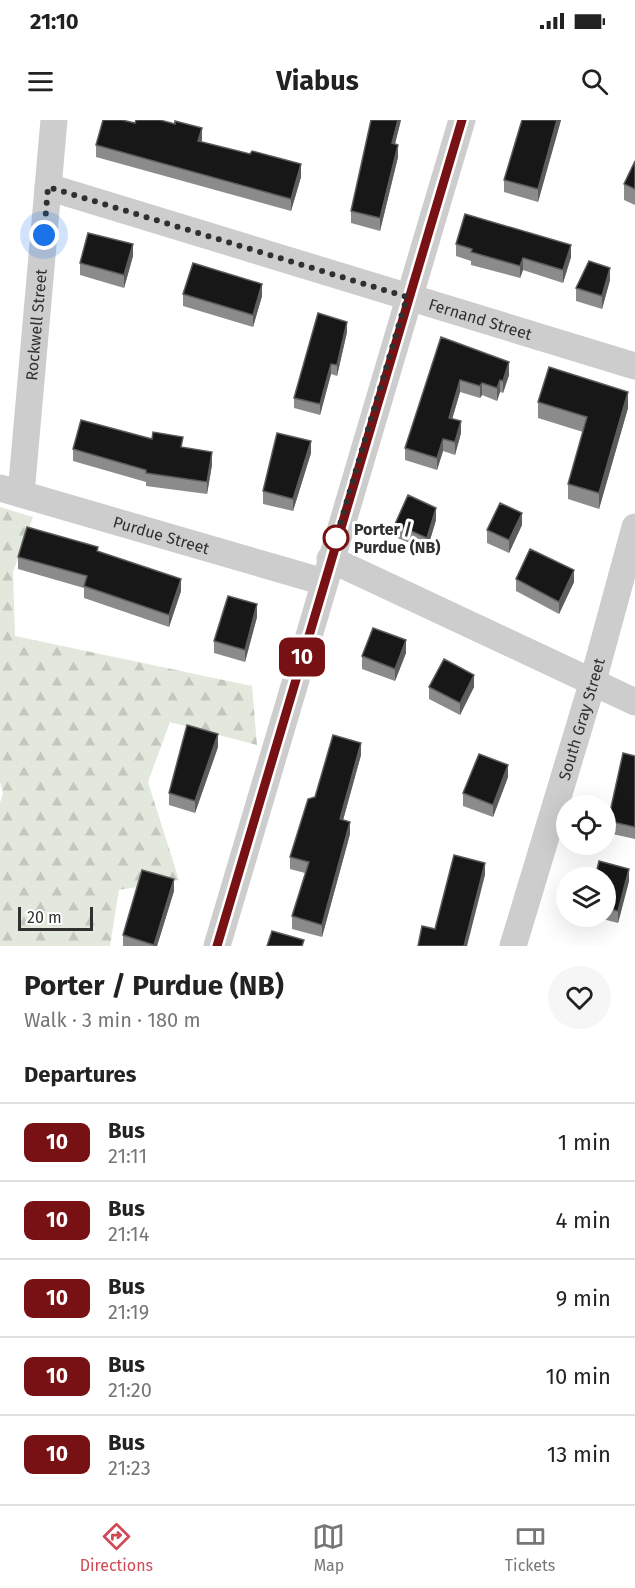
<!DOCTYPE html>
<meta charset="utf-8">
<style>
:root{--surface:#fff;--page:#f6f6f6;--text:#222;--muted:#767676;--line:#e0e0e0;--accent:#d04955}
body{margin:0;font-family:"Fira Sans",sans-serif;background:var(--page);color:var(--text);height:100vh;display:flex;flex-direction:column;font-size:22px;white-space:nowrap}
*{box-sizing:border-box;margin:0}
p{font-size:20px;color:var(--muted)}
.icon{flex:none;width:33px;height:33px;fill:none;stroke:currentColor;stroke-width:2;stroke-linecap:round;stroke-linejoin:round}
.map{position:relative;height:826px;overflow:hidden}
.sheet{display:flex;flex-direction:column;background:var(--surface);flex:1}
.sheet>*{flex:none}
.badge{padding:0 12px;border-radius:9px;font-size:21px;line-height:39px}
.fabs{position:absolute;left:556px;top:675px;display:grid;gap:12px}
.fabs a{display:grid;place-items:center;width:60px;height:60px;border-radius:50%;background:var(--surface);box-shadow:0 6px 24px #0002;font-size:30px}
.scale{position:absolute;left:18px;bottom:15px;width:75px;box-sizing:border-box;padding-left:6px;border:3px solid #303030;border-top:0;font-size:16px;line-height:21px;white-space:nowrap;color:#303030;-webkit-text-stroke:4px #fff;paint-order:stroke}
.you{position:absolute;width:30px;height:30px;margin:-15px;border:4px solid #fff;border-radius:50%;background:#1a73e8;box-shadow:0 0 0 9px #1a73e833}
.map>.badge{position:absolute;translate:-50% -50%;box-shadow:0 0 0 3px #fff}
h2{padding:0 24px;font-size:22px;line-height:54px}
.round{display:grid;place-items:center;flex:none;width:63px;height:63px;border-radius:32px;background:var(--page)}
.summary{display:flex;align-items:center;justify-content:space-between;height:102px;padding:0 24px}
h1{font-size:28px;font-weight:700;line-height:45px}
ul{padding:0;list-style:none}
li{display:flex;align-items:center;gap:18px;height:78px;padding:0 24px;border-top:2px solid var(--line)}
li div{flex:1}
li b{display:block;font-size:22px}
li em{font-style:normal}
li .badge{min-width:66px;font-weight:700;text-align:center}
.status{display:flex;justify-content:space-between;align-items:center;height:42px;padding:0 30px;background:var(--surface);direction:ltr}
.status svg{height:16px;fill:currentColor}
header{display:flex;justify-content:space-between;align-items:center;height:78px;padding:0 24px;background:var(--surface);font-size:27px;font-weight:700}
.menu{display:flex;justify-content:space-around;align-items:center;height:84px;border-top:2px solid var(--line);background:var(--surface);font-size:16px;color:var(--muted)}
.menu a{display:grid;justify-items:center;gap:3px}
.menu .on{color:var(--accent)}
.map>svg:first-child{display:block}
.forest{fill:url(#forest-firs)}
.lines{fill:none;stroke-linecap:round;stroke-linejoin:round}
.minor{stroke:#cdcdcd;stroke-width:27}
.wall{fill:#8b8b8b}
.shaded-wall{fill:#5d5d5d}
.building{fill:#171717;stroke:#5d5d5d;stroke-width:1.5}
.line-casing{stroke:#fff;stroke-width:14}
.line{stroke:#771113;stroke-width:9}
.walk{stroke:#303030;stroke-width:6;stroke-dasharray:0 10.8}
.stop-dot{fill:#fff;stroke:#771113;stroke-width:3}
.labels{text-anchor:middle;stroke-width:6;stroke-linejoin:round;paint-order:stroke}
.street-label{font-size:16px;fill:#303030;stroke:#fff}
.stop-label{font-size:16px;font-weight:bold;fill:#303030;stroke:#fff;text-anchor:start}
</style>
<div class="status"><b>21:10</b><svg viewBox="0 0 49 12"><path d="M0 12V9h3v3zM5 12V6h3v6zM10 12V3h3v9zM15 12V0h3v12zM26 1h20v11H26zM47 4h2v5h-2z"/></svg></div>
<header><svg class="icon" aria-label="menu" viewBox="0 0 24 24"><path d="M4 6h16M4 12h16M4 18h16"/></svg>Viabus<svg class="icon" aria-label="search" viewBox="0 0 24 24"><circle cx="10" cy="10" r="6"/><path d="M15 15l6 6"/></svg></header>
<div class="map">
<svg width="635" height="826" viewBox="0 0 635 826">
<defs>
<pattern id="forest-firs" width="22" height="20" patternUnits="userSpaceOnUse" patternTransform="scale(1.5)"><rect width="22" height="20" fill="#e3e8dd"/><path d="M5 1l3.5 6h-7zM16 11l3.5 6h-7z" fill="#c3c7be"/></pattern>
</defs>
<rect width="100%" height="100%" fill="#fff"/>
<path class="forest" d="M 0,387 L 33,397 L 13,452 L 15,516 L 252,566 L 257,625 L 170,602 L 148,662 L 179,760 L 119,770 L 110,826 L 0,826 L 0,683 L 3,673 L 0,662 Z"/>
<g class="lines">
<g class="minor">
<path id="s1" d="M 48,67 L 635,246"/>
<path id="s2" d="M 0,368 L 324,462"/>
<path id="s3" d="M 21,374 L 54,0"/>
<path d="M 330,439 L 635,582"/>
<path d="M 217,826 L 462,0"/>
<path id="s4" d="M 513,826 L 593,561 L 635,407"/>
</g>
</g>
<path class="wall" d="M 401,0 L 395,24 L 398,37 L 380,111 L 351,103 L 351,91 Z
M 522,0 L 561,0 L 538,82 L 504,72 L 504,60 Z
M 202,20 L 201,22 L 301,57 L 291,91 L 96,37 L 96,25 Z
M 635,41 L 635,85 L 624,80 L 624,64 Z
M 456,124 L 571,137 L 563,163 L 523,150 L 520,158 L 471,145 L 471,141 L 456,136 Z
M 133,136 L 124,168 L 80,155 L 80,143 Z
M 610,160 L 602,189 L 576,181 L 576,168 Z
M 183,174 L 262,176 L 253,207 L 183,186 Z
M 347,212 L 337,256 L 331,254 L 320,295 L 294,288 L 294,278 Z
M 441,217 L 509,255 L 503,273 L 500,272 L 497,281 L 482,275 L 480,278 L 460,272 L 452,299 L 461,313 L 455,335 L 443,331 L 437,350 L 405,340 L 405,328 Z
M 538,282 L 628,288 L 599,389 L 568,379 L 568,364 L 583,312 L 538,298 Z
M 183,327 L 212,345 L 207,374 L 146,366 L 146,362 L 73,341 L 73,329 Z
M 311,333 L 293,391 L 263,384 L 263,371 Z
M 436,400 L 427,430 L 395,417 L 395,404 Z
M 522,405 L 509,433 L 487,423 L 487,410 Z
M 98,431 L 181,471 L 169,507 L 84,478 L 84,468 L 18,449 L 18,437 Z
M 516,459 L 574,462 L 559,494 L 516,471 Z
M 257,497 L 245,542 L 214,533 L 214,521 Z
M 406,533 L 395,561 L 362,549 L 362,536 Z
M 429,567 L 474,567 L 460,595 L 429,579 Z
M 218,627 L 195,693 L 169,685 L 169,673 Z
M 361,635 L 343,700 L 350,714 L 322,817 L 292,809 L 292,796 L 305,753 L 290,749 L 290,737 L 315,677 Z
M 635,636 L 635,719 L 608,713 L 608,701 Z
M 508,657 L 493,697 L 463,686 L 463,673 Z
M 606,758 L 629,761 L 618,803 L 591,796 L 606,796 Z
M 174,771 L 157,826 L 123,826 L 123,815 Z"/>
<path class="shaded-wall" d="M 398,0 L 401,0 L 392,35 L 392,23 Z
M 557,0 L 561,0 L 538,82 L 538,69 Z
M 202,8 L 202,20 L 198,34 L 198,21 Z
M 398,25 L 398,37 L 380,111 L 380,98 Z
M 301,44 L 301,57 L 291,91 L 291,79 Z
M 133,124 L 133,136 L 124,168 L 124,155 Z
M 571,125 L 571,137 L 563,163 L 563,150 Z
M 523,138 L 523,150 L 520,158 L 520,146 Z
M 610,148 L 610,160 L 602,189 L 602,176 Z
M 262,164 L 262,176 L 253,207 L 253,195 Z
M 347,202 L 347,212 L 337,256 L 337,245 Z
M 509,242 L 509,255 L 503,273 L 503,261 Z
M 331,244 L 331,254 L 320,295 L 320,284 Z
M 460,260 L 460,272 L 449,310 L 449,298 Z
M 500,260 L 500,272 L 497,281 L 497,268 Z
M 482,263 L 482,275 L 480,278 L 480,266 Z
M 628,272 L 628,288 L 599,389 L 599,373 Z
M 461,301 L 461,313 L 455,335 L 455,322 Z
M 443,319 L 443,331 L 437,350 L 437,338 Z
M 311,321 L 311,333 L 293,391 L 293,379 Z
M 212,332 L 212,345 L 207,374 L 207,362 Z
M 436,388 L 436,400 L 427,430 L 427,418 Z
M 522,393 L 522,405 L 509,433 L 509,420 Z
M 574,450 L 574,462 L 559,494 L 559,482 Z
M 181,459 L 181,471 L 169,507 L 169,495 Z
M 257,484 L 257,497 L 245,542 L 245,530 Z
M 406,520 L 406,533 L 395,561 L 395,549 Z
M 474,555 L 474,567 L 460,595 L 460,583 Z
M 218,614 L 218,627 L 195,693 L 195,681 Z
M 361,623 L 361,635 L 340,711 L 340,699 Z
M 508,645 L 508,657 L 493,697 L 493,685 Z
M 350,702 L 350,714 L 322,817 L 322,805 Z
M 485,743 L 485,755 L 467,826 L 464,826 Z
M 629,749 L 629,761 L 618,803 L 618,791 Z
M 174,759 L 174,771 L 157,826 L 154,826 Z"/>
<path class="building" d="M 103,0 L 122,0 L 135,3 L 136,0 L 160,0 L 175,4 L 175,1 L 202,8 L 198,21 L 250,34 L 252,31 L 301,44 L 291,79 L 96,25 Z
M 371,0 L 398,0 L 392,23 L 398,25 L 380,98 L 351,91 Z
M 522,0 L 557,0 L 538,69 L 504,60 Z
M 635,41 L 635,69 L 624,64 Z
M 465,94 L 571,125 L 563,150 L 523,138 L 520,146 L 471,132 L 472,129 L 456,124 Z
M 88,113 L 133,124 L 124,155 L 80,143 Z
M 589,141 L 610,148 L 602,176 L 576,168 Z
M 193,143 L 262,164 L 253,195 L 183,174 Z
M 318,193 L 347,202 L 337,245 L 331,244 L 320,284 L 294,278 Z
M 441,217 L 509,242 L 503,261 L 500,260 L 497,268 L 482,263 L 480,266 L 460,260 L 449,298 L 461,301 L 455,322 L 443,319 L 437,338 L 405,328 Z
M 549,247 L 628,272 L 599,373 L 568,364 L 587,297 L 538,282 Z
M 81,300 L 152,319 L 153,312 L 183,317 L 181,327 L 212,332 L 207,362 L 146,353 L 146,350 L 73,329 Z
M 277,313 L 311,321 L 293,379 L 263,371 Z
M 408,375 L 436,388 L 427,418 L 395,404 Z
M 500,383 L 522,393 L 509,420 L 487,410 Z
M 27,407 L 98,427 L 97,431 L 181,459 L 169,495 L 84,466 L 87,456 L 18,437 Z
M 530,429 L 574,450 L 559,482 L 516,459 Z
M 228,476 L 257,484 L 245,530 L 214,521 Z
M 373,508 L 406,520 L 395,549 L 362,536 Z
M 444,539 L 474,555 L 460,583 L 429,567 Z
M 187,605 L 218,614 L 195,681 L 169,673 Z
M 333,615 L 361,623 L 340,699 L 350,702 L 322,805 L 292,796 L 309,742 L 290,737 L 308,679 L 315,677 Z
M 623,633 L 635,636 L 635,707 L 608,701 Z
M 479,634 L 508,645 L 493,685 L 463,673 Z
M 454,735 L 485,743 L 464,826 L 418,826 L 422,806 L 435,809 Z
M 599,741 L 629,749 L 618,791 L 606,788 L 606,758 L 595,758 Z
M 142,750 L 174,759 L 154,825 L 123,815 Z
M 272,811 L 304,820 L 302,826 L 267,826 Z"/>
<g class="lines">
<g class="line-casing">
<path id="line" d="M 217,826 L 462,0"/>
</g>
<use href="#line" class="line"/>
<path class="walk" d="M 44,115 L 48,67 L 407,177 L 336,418"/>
</g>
<circle class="stop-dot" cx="336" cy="418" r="12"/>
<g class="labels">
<g class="street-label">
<text dy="6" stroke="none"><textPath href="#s1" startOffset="452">Fernand Street</textPath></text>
<text dy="6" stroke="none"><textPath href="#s3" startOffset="170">Rockwell Street</textPath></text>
<text dy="6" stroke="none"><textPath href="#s2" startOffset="168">Purdue Street</textPath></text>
<text dy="6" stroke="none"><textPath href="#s4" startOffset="237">South Gray Street</textPath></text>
</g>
<g class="stop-label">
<text x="354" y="415">Porter /<tspan x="354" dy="18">Purdue (NB)</tspan></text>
</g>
</g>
</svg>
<div class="fabs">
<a><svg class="icon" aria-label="locate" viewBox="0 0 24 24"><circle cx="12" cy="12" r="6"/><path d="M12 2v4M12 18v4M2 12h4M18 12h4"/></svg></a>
<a><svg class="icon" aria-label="layers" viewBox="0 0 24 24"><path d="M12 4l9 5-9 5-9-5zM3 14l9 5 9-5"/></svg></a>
</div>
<div class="scale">20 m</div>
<div class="you" style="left:44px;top:115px"></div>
<b class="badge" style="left:302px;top:537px;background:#771113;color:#fff">10</b>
</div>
<section class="sheet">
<div class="summary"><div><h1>Porter / Purdue (NB)</h1><p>Walk · 3 min · 180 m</p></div><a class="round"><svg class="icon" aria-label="heart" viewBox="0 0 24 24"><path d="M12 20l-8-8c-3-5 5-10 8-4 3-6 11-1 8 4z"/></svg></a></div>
<h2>Departures</h2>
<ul>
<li><span class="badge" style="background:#771113;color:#fff">10</span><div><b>Bus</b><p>21:11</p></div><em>1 min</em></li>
<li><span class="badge" style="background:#771113;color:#fff">10</span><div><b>Bus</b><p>21:14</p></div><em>4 min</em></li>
<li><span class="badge" style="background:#771113;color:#fff">10</span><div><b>Bus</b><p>21:19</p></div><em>9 min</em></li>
<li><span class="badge" style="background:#771113;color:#fff">10</span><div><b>Bus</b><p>21:20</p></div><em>10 min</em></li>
<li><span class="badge" style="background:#771113;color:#fff">10</span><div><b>Bus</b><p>21:23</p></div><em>13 min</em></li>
</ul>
</section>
<nav class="menu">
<a class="on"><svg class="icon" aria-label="directions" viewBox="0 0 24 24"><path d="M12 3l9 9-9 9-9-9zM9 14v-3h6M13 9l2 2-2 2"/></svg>Directions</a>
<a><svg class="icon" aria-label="map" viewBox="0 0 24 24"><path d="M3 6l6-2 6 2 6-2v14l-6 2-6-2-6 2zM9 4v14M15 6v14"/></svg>Map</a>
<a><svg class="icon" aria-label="tickets" viewBox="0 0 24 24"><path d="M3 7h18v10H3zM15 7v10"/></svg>Tickets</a>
</nav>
